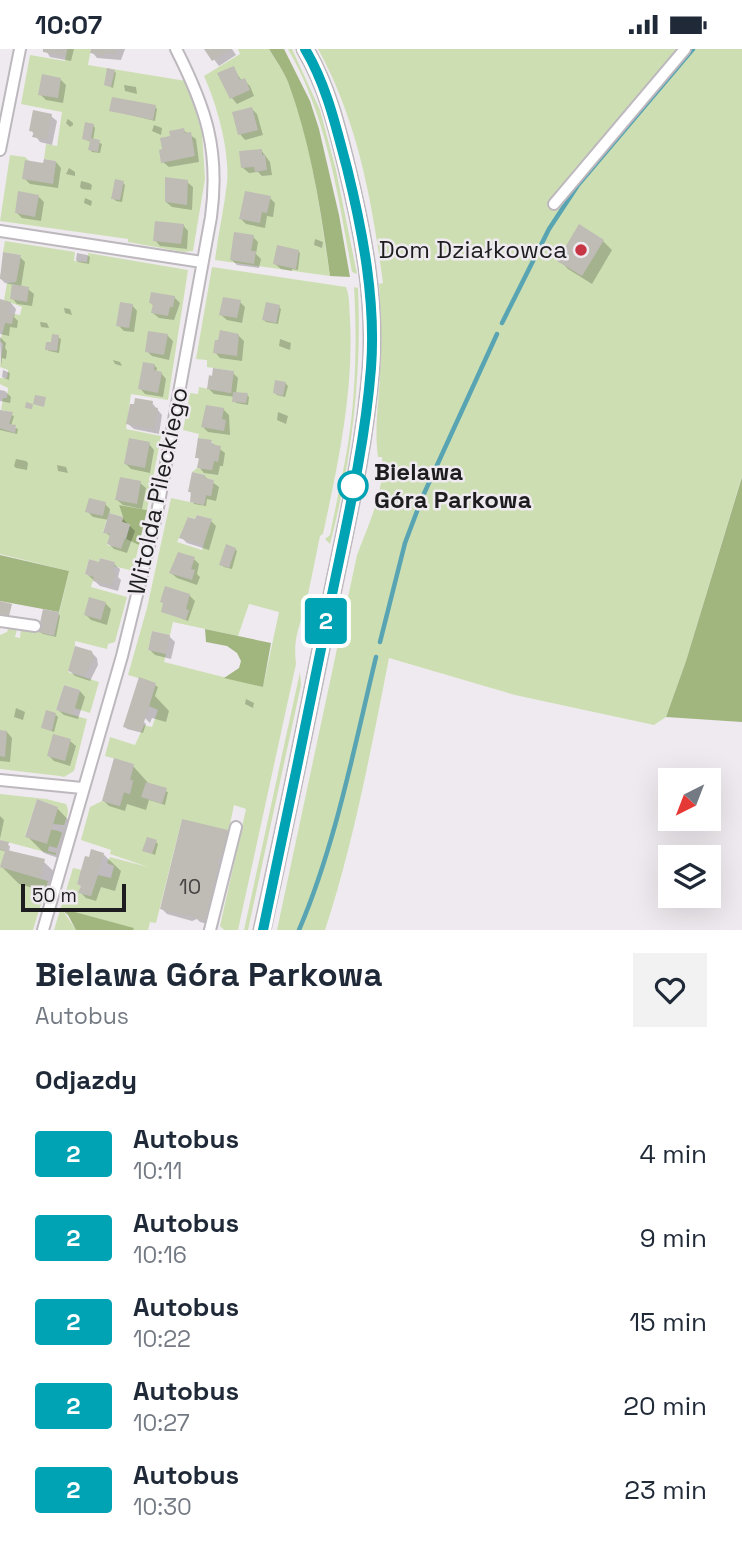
<!DOCTYPE html>
<html lang="pl">
<meta charset="utf-8">
<style>
:root{--surface:#fff;--page:#f2f2f3;--text:#1f2937;--muted:#747a83}
body{margin:0;font-family:"Space Grotesk",sans-serif;background:var(--page);color:var(--text);height:100vh;display:flex;flex-direction:column;font-size:26px;white-space:nowrap}
*{box-sizing:border-box;margin:0}
p{font-size:23px;color:var(--muted)}
.icon{flex:none;width:38px;height:38px;fill:none;stroke:currentColor;stroke-width:2;stroke-linecap:round;stroke-linejoin:round}
.map{position:relative;height:881px;overflow:hidden}
.sheet{display:flex;flex-direction:column;background:var(--surface);flex:1}
.sheet>*{flex:none}
.badge{padding:0 14px;border-radius:5px;font-size:24px;line-height:46px}
.needle{width:46px;rotate:222deg}
.tools{position:absolute;left:658px;top:719px;display:grid;gap:14px}
.tools a{display:grid;place-items:center;width:63px;height:63px;border-radius:0px;background:var(--surface);box-shadow:0 7px 28px #0002;font-size:35px}
.scale{position:absolute;left:21px;bottom:18px;width:105px;box-sizing:border-box;padding-left:7px;border:4px solid #1d1c1e;border-top:0;font-size:19px;line-height:24px;white-space:nowrap;color:#1d1c1e;-webkit-text-stroke:5px #efeaef;paint-order:stroke}
.map>.badge{position:absolute;translate:-50% -50%;box-shadow:0 0 0 4px #fff}
h2{padding:0 35px;font-size:26px;line-height:63px}
.round{display:grid;place-items:center;flex:none;width:74px;height:74px;border-radius:0px;background:var(--page)}
.overview{display:flex;align-items:center;justify-content:space-between;height:119px;padding:0 35px}
h1{font-size:33px;font-weight:600;line-height:52px}
ul{padding:0;list-style:none}
li{display:flex;align-items:center;gap:21px;height:84px;padding:0 35px}
li div{flex:1}
li b{display:block;font-size:26px}
li em{font-style:normal}
li .badge{min-width:77px;font-weight:700;text-align:center}
.status{display:flex;justify-content:space-between;align-items:center;height:49px;padding:0 35px;background:var(--surface);direction:ltr}
.status svg{height:19px;fill:currentColor}
.map>svg:first-child{display:block}
.green{fill:#cddfb2;fill-rule:evenodd}
.forest{fill:#a1b67f}
.shadow{fill:#0003}
.lines{fill:none;stroke-linecap:round;stroke-linejoin:round}
.stream{stroke:#58a4b3;stroke-width:4.5}
.building{fill:#bfbbb5}
.street-casing{stroke:#bdb8be;stroke-width:14}
.secondary-casing{stroke:#bdb8be;stroke-width:19}
.street{stroke:#fff;stroke-width:10}
.secondary{stroke:#fff;stroke-width:16}
.line-casing{stroke:#fff;stroke-width:16}
.line{stroke:#00a3b4;stroke-width:10}
.poi-dot{fill:#c63644;stroke:#efeaef;stroke-width:2.5}
.stop-dot{fill:#fff;stroke:#00a3b4;stroke-width:3.5}
.labels{text-anchor:middle;stroke-width:5;stroke-linejoin:round;paint-order:stroke}
.number-label{font-size:21px;fill:#464444}
.poi-label{font-size:24px;fill:#1d1c1e;stroke:#efeaef;text-anchor:end}
.stop-label{font-size:24px;font-weight:bold;fill:#1d1c1e;stroke:#efeaef;text-anchor:start}
.street-label{font-size:24px;fill:#1d1c1e;stroke:#efeaef}
</style>
<div class="status"><b>10:07</b><svg viewBox="0 0 49 12"><path d="M0 12V9h3v3zM5 12V6h3v6zM10 12V3h3v9zM15 12V0h3v12zM26 1h20v11H26zM47 4h2v5h-2z"/></svg></div>
<div class="map">
<svg width="742" height="881" viewBox="0 0 742 881">
<rect width="100%" height="100%" fill="#efeaef"/>
<path class="green" d="M 67,0 L 91,0 L 88,16 L 186,32 L 202,82 L 205,130 L 193,202 L 183,203 L 128,193 L 128,190 L 0,172 L 10,106 L 25,108 L 53,134 L 56,112 L 44,110 L 46,95 L 57,97 L 62,63 L 21,55 L 30,6 L 65,12 Z
M 238,0 L 269,0 C 275,11 283,21 288,33 C 312,94 320,162 330,227 L 215,211 C 218,185 224,160 227,134 C 230,102 217,56 204,27 L 240,5 Z
M 288,0 L 292,0 L 320,61 L 336,121 L 357,225 L 352,223 C 338,147 327,67 288,0 Z
M 318,0 L 742,0 L 742,427 L 686,612 L 666,668 L 654,676 L 515,646 L 389,609 C 371,700 354,793 325,881 L 277,881 L 357,506 C 369,474 385,442 382,408 L 378,408 C 374,378 379,354 380,324 C 382,294 381,265 379,235 L 383,234 C 372,153 358,72 318,0 Z
M 5,192 L 75,203 L 74,212 L 87,213 L 88,204 L 188,221 L 168,351 L 131,345 L 126,380 L 161,387 L 147,461 L 119,456 L 123,468 L 109,464 L 103,483 L 110,485 L 107,496 L 121,499 L 124,489 L 139,496 L 133,522 L 114,517 L 115,513 L 100,509 L 99,513 L 89,510 L 85,525 L 94,528 L 91,538 L 127,548 L 115,593 L 108,595 L 107,600 L 75,592 L 75,597 L 68,623 L 99,633 L 90,664 L 74,659 L 80,641 L 64,636 L 56,661 L 87,670 L 74,722 L 64,728 L 60,727 L 0,720 L 0,586 L 7,583 L 9,578 L 18,577 L 15,588 L 20,589 L 21,578 L 54,586 L 69,522 L 0,505 L 0,379 L 15,384 L 16,377 L 9,375 L 12,363 L 1,361 L 3,349 L 7,349 L 8,339 L 0,335 L 0,329 L 7,329 L 8,321 L 0,318 L 3,295 L 0,292 L 5,274 L 14,265 L 20,266 L 22,258 L 4,251 L 7,234 L 16,233 L 21,206 L 3,203 Z
M 212,218 L 346,238 C 350,247 349,260 350,270 C 354,342 338,415 323,485 L 320,487 C 315,510 311,534 305,557 C 299,581 293,588 296,615 L 238,881 L 224,881 L 220,877 L 246,760 L 234,756 L 224,804 L 222,806 L 182,770 L 156,874 L 150,873 L 148,881 L 133,881 L 133,879 L 62,860 L 76,881 L 54,881 L 73,819 L 82,821 L 77,835 L 81,837 L 79,844 L 91,847 L 98,826 L 111,829 L 114,817 L 107,814 L 110,808 L 148,818 L 110,805 L 111,801 L 81,791 L 90,758 L 102,752 L 119,757 L 124,743 L 130,745 L 133,732 L 130,731 L 134,715 L 105,707 L 110,688 L 135,696 L 144,676 L 152,678 L 158,661 L 149,657 L 156,634 L 128,626 L 147,559 L 171,449 L 204,456 L 206,446 L 211,447 L 214,431 L 205,429 L 205,426 L 192,423 L 197,419 L 212,421 L 214,412 L 218,412 L 212,392 L 198,389 L 199,385 L 183,381 L 190,344 L 198,345 L 199,338 L 231,344 L 233,322 L 207,318 L 207,311 L 196,310 ZM 197,466 L 211,470 L 202,501 L 177,493 L 189,468 L 195,470 ZM 249,555 L 279,563 L 263,638 L 164,613 L 166,605 L 148,601 L 152,582 L 170,586 L 173,573 L 238,587 Z
M 354,238 L 358,239 C 362,325 352,411 330,495 L 325,490 L 330,486 C 336,455 343,425 348,395 C 356,343 357,290 354,238 Z
M 300,623 L 301,636 L 248,881 L 244,881 Z
M 0,745 L 46,750 L 66,755 C 70,763 67,768 64,776 L 53,775 L 58,758 L 37,750 L 25,787 C 38,785 50,776 62,784 L 57,799 L 49,797 L 48,802 L 56,804 L 56,806 L 0,791 Z
M 0,800 L 5,802 L 1,818 L 48,832 L 33,881 L 0,881 Z"/>
<path class="forest" d="M 269,0 L 284,0 L 310,52 L 319,80 L 339,166 L 350,228 L 330,227 C 321,162 311,95 288,33 C 283,21 275,10 269,0 Z
M 742,428 L 742,673 L 666,668 L 686,612 Z
M 119,456 L 147,461 L 139,496 L 126,490 L 130,476 L 122,473 L 123,468 Z
M 0,506 L 69,522 L 59,563 L 0,552 Z
M 205,580 L 271,594 L 263,638 L 224,629 L 239,619 L 241,612 L 237,604 L 227,597 L 206,593 Z
M 60,859 L 134,879 L 133,881 L 76,881 L 68,866 Z"/>
<path class="shadow" d="M 45,0 L 74,0 L 71,12 L 50,8 Z
M 92,0 L 125,0 L 121,11 L 97,9 L 92,3 Z
M 206,0 L 232,0 L 236,6 L 219,17 Z
M 233,19 L 242,32 L 244,31 L 250,37 L 254,47 L 237,55 L 232,49 Z
M 114,22 L 116,24 L 113,39 L 106,36 Z
M 61,31 L 66,36 L 63,54 L 46,51 L 40,45 Z
M 124,36 L 136,38 L 137,45 L 125,42 Z
M 155,58 L 157,60 L 155,72 L 111,61 Z
M 252,60 L 257,65 L 263,86 L 245,91 L 240,85 Z
M 51,67 L 57,72 L 52,96 L 40,93 L 31,81 Z
M 68,70 L 73,74 L 73,76 L 70,78 L 66,74 Z
M 93,76 L 95,79 L 93,91 L 102,95 L 100,104 L 92,103 L 90,101 L 91,93 L 84,90 Z
M 154,76 L 162,79 L 161,86 L 152,82 Z
M 183,81 L 196,90 L 199,113 L 169,118 L 163,113 L 172,88 Z
M 261,101 L 270,113 L 272,126 L 262,127 L 258,123 L 249,124 L 243,119 Z
M 56,113 L 61,119 L 58,139 L 30,135 L 24,129 L 45,116 Z
M 69,119 L 75,123 L 75,127 L 66,125 Z
M 81,132 L 89,134 L 92,136 L 91,141 L 82,140 L 80,138 Z
M 187,133 L 193,138 L 192,161 L 172,158 L 166,153 Z
M 123,134 L 125,136 L 122,153 L 116,152 L 113,149 Z
M 39,148 L 44,153 L 41,172 L 22,169 L 16,163 Z
M 85,149 L 92,152 L 91,157 L 84,154 Z
M 270,149 L 275,154 L 273,168 L 267,167 L 265,179 L 246,175 L 241,170 Z
M 183,176 L 188,182 L 187,200 L 160,197 L 155,191 Z
M 253,188 L 258,193 L 256,205 L 261,210 L 259,219 L 237,216 L 231,210 Z
M 315,190 L 323,193 L 322,199 L 314,196 Z
M 603,192 L 612,201 L 592,235 L 568,220 L 559,211 Z
M 298,202 L 300,204 L 298,221 L 292,220 L 292,222 L 281,220 L 275,215 Z
M 77,204 L 87,206 L 90,208 L 89,215 L 78,213 L 76,211 Z
M 4,205 L 20,208 L 25,213 L 21,238 L 28,240 L 34,245 L 32,257 L 17,255 L 12,249 L 14,236 L 5,234 L 0,229 Z
M 174,248 L 180,254 L 174,271 L 159,269 L 153,264 L 154,257 L 151,254 Z
M 0,252 L 11,254 L 16,260 L 14,268 L 18,272 L 17,279 L 10,278 L 9,287 L 0,285 Z
M 240,253 L 245,258 L 242,274 L 227,271 L 221,266 Z
M 132,256 L 137,262 L 134,283 L 124,282 L 118,276 Z
M 279,258 L 281,260 L 278,275 L 266,273 L 264,271 Z
M 64,259 L 70,260 L 72,266 L 65,264 Z
M 40,273 L 47,274 L 49,279 L 41,278 Z
M 167,286 L 173,292 L 169,311 L 152,307 L 147,302 Z
M 238,286 L 244,292 L 242,312 L 220,309 L 215,303 Z
M 0,288 L 6,294 L 5,299 L 7,302 L 6,310 L 2,309 L 1,317 Z
M 58,288 L 61,290 L 59,304 L 49,302 L 47,300 Z
M 280,290 L 291,294 L 290,301 L 279,297 Z
M 113,311 L 120,313 L 122,317 L 115,315 Z
M 154,316 L 157,319 L 156,323 L 161,324 L 166,330 L 163,348 L 145,345 L 140,339 Z
M 3,321 L 10,324 L 9,331 L 2,328 Z
M 233,324 L 238,329 L 236,345 L 247,346 L 249,348 L 248,356 L 236,354 L 235,348 L 214,345 L 209,340 Z
M 285,334 L 288,337 L 285,348 L 277,346 L 275,344 Z
M 0,341 L 5,342 L 11,348 L 10,354 L 0,352 Z
M 152,354 L 162,366 L 159,385 L 134,380 L 128,375 L 136,357 Z
M 223,360 L 229,366 L 230,386 L 208,383 L 203,378 Z
M 0,362 L 14,367 L 11,377 L 18,380 L 17,385 L 0,381 Z
M 278,363 L 288,367 L 286,375 L 277,371 Z
M 211,393 L 225,404 L 223,417 L 220,417 L 218,426 L 204,424 L 199,418 L 200,411 L 197,408 Z
M 149,395 L 154,401 L 150,424 L 131,420 L 126,415 Z
M 16,410 L 26,412 L 28,414 L 27,421 L 16,419 L 14,417 Z
M 57,416 L 66,418 L 68,424 L 58,422 Z
M 204,427 L 219,438 L 216,452 L 207,450 L 206,457 L 194,455 L 190,442 Z
M 140,434 L 146,439 L 142,460 L 123,456 L 117,451 Z
M 105,455 L 110,460 L 109,466 L 123,470 L 135,482 L 127,504 L 114,500 L 109,495 L 111,488 L 105,483 L 109,471 L 93,468 L 87,462 Z
M 211,472 L 216,477 L 209,501 L 187,494 L 181,488 Z
M 235,500 L 237,502 L 232,520 L 224,518 L 221,515 Z
M 194,510 L 199,515 L 197,525 L 200,528 L 197,536 L 177,529 L 171,524 Z
M 100,515 L 114,515 L 120,520 L 118,528 L 121,531 L 118,542 L 100,537 L 87,525 Z
M 189,546 L 195,552 L 188,572 L 163,562 Z
M 105,554 L 111,560 L 107,576 L 91,571 L 86,566 Z
M 58,564 L 60,567 L 56,588 L 43,585 L 40,583 Z
M 169,587 L 175,593 L 171,610 L 155,606 L 150,601 Z
M 91,603 L 97,609 L 98,616 L 90,632 L 75,627 L 70,622 Z
M 155,636 L 158,638 L 155,647 L 169,662 L 166,673 L 152,669 L 150,674 L 143,667 L 143,672 L 146,675 L 143,684 L 127,680 L 125,677 Z
M 80,642 L 85,648 L 78,670 L 64,666 L 58,661 Z
M 246,650 L 254,654 L 253,659 L 245,655 Z
M 16,659 L 25,663 L 23,671 L 14,668 Z
M 56,666 L 58,668 L 54,683 L 46,680 L 43,678 Z
M 0,682 L 7,683 L 12,689 L 10,713 L 0,712 Z
M 70,692 L 76,697 L 70,717 L 54,712 L 49,707 Z
M 133,717 L 150,736 L 168,743 L 165,756 L 149,751 L 146,761 L 127,755 L 125,762 L 109,757 L 104,752 Z
M 57,759 L 74,777 L 64,811 L 44,804 L 27,787 Z
M 0,767 L 4,771 L 0,790 Z
M 227,783 L 232,788 L 211,876 L 200,873 L 197,870 L 192,872 L 167,865 L 162,860 Z
M 0,793 L 10,797 L 9,803 L 45,814 L 63,831 L 58,846 L 19,835 L 2,818 L 7,803 L 0,801 Z
M 156,793 L 158,795 L 155,806 L 144,801 Z
M 103,805 L 121,822 L 115,842 L 101,838 L 96,852 L 86,849 L 80,843 Z"/>
<g class="lines">
<path class="stream" d="M 502,274 L 549,180 L 578,136 L 693,0
M 380,593 L 405,494 L 422,449 L 497,285
M 299,881 C 336,794 354,699 376,608"/>
</g>
<path class="building" d="M 43,0 L 67,0 L 66,7 L 43,3 Z
M 91,0 L 117,0 L 115,6 L 105,4 L 104,7 L 90,4 Z
M 204,0 L 232,0 L 212,12 Z
M 234,17 L 240,31 L 245,29 L 250,41 L 230,50 L 217,24 Z
M 107,19 L 115,21 L 111,38 L 104,36 Z
M 42,25 L 61,29 L 58,49 L 38,46 Z
M 112,48 L 156,56 L 153,71 L 109,62 Z
M 252,58 L 258,81 L 238,86 L 232,63 Z
M 33,61 L 52,65 L 47,91 L 32,88 L 34,83 L 29,82 Z
M 85,73 L 94,75 L 91,89 L 100,91 L 98,103 L 88,101 L 90,92 L 82,90 Z
M 184,79 L 185,84 L 191,83 L 195,107 L 161,114 L 159,101 L 162,100 L 160,89 L 170,87 L 169,82 Z
M 262,100 L 262,106 L 265,105 L 267,121 L 255,123 L 254,118 L 241,119 L 239,102 Z
M 44,110 L 56,112 L 53,135 L 22,130 L 25,111 L 43,114 Z
M 165,128 L 188,131 L 187,156 L 165,153 Z
M 115,130 L 124,132 L 120,151 L 111,150 Z
M 18,142 L 39,146 L 35,168 L 15,164 Z
M 245,142 L 271,147 L 267,164 L 262,163 L 260,174 L 239,170 Z
M 155,172 L 184,175 L 181,195 L 153,192 Z
M 579,175 L 604,191 L 582,227 L 557,212 Z
M 234,183 L 254,186 L 251,202 L 256,202 L 254,215 L 230,211 Z
M 277,196 L 299,201 L 296,220 L 273,215 Z
M 3,203 L 21,206 L 16,233 L 0,230 Z
M 12,235 L 29,238 L 27,253 L 10,250 Z
M 151,243 L 175,247 L 173,258 L 170,258 L 168,267 L 151,264 L 153,255 L 149,254 Z
M 223,248 L 241,251 L 237,269 L 219,266 Z
M 0,250 L 11,253 L 9,264 L 14,265 L 12,275 L 5,274 L 3,282 L 0,281 Z
M 120,253 L 133,255 L 129,279 L 116,277 Z
M 266,253 L 280,256 L 276,274 L 262,271 Z
M 220,281 L 239,285 L 237,307 L 213,304 L 215,291 L 218,291 Z
M 148,282 L 168,285 L 164,306 L 145,303 Z
M 52,285 L 59,286 L 57,302 L 45,301 L 46,293 L 51,293 Z
M 143,313 L 155,315 L 154,321 L 162,323 L 158,344 L 138,340 Z
M 213,319 L 234,322 L 231,344 L 207,340 L 209,326 L 212,327 Z
M 275,331 L 286,333 L 283,347 L 273,344 Z
M 233,343 L 248,344 L 246,354 L 232,353 Z
M 35,346 L 46,348 L 44,358 L 33,355 L 32,360 L 25,359 L 26,353 L 33,355 Z
M 135,349 L 153,352 L 152,358 L 158,359 L 154,380 L 126,375 L 130,355 L 134,355 Z
M 206,356 L 224,359 L 222,370 L 226,371 L 224,382 L 201,378 Z
M 0,361 L 13,363 L 9,375 L 16,376 L 15,384 L 0,379 Z
M 129,389 L 150,393 L 145,419 L 124,415 Z
M 198,389 L 212,391 L 211,395 L 221,397 L 218,413 L 214,412 L 212,421 L 197,419 L 199,409 L 195,409 Z
M 192,423 L 205,426 L 205,429 L 214,431 L 211,447 L 206,446 L 204,456 L 190,453 L 191,443 L 188,443 Z
M 120,428 L 141,432 L 137,455 L 115,451 Z
M 89,449 L 106,453 L 103,467 L 85,463 Z
M 109,464 L 123,468 L 122,473 L 130,475 L 121,500 L 107,495 L 110,485 L 103,484 Z
M 197,466 L 212,470 L 203,496 L 179,489 L 188,468 L 195,470 Z
M 226,495 L 236,499 L 229,519 L 219,516 Z
M 178,503 L 195,508 L 191,520 L 195,521 L 192,531 L 169,524 Z
M 100,509 L 115,513 L 113,523 L 116,524 L 112,537 L 93,532 L 94,528 L 85,525 L 89,510 L 99,513 Z
M 165,537 L 190,545 L 186,560 L 189,561 L 186,571 L 161,563 L 163,554 L 160,553 Z
M 89,548 L 106,553 L 101,571 L 84,566 Z
M 0,552 L 12,555 L 8,571 L 0,569 Z
M 43,560 L 59,563 L 54,587 L 38,583 Z
M 152,582 L 170,586 L 166,605 L 148,601 Z
M 75,597 L 92,602 L 94,610 L 84,627 L 68,622 Z
M 139,628 L 156,634 L 141,683 L 123,678 Z
M 64,636 L 80,641 L 73,666 L 56,661 Z
M 46,661 L 56,664 L 52,682 L 41,679 Z
M 0,681 L 7,682 L 5,708 L 0,707 Z
M 53,685 L 71,690 L 65,712 L 47,707 Z
M 114,709 L 134,715 L 130,731 L 133,731 L 129,745 L 124,743 L 120,757 L 102,752 Z
M 146,733 L 167,739 L 162,755 L 141,748 Z
M 37,750 L 58,758 L 47,795 L 25,788 Z
M 182,770 L 228,781 L 222,806 L 217,811 L 219,816 L 206,872 L 192,868 L 191,865 L 186,867 L 160,860 Z
M 147,788 L 157,791 L 152,805 L 142,802 Z
M 0,791 L 9,793 L 7,801 L 45,810 L 41,830 L 0,818 L 5,802 L 0,800 Z
M 91,800 L 104,804 L 91,847 L 78,844 L 81,837 L 77,835 L 85,807 L 89,808 Z"/>
<g class="lines">
<g class="street-casing">
<path id="street" d="M 0,101 L 20,0
M 554,155 L 685,0
M 0,182 L 202,213
M 0,572 L 35,577
M 0,731 L 82,739
M 43,881 L 122,607 L 157,464 L 211,168 C 220,101 206,59 176,0
M 210,881 L 236,778"/>
</g>
<g class="secondary-casing">
<path id="secondary" d="M 262,881 C 284,782 304,684 324,585 C 341,497 364,408 371,319 C 376,251 363,184 347,119 C 337,78 327,37 305,0"/>
</g>
<use href="#street" class="street"/>
<use href="#secondary" class="secondary"/>
</g>
<g class="lines">
<g class="line-casing">
<path id="line" d="M 263,881 C 284,782 304,684 324,585 C 341,497 364,408 371,319 C 376,252 363,184 347,119 C 336,78 327,37 305,0"/>
</g>
<use href="#line" class="line"/>
</g>
<circle class="poi-dot" cx="581" cy="201" r="7"/>
<circle class="stop-dot" cx="353" cy="437" r="14"/>
<g class="labels">
<g class="number-label">
<text x="190" y="845">10</text>
</g>
<g class="poi-label">
<text x="567" y="209">Dom Działkowca</text>
</g>
<g class="stop-label">
<text x="374" y="431">Bielawa<tspan x="374" dy="28">Góra Parkowa</tspan></text>
</g>
<g class="street-label">
<text transform="translate(158 442) rotate(-78)" y="8">Witolda Pileckiego</text>
</g>
</g>
</svg>
<div class="tools">
<a><svg class="needle" viewBox="-14 -14 28 28"><path d="M0-13l5 13h-10z" fill="#e53935"/><path d="M0 13l5-13h-10z" fill="#747a83"/></svg></a>
<a><svg class="icon" aria-label="layers" viewBox="0 0 24 24"><path d="M12 4l9 5-9 5-9-5zM3 14l9 5 9-5"/></svg></a>
</div>
<div class="scale">50 m</div>
<b class="badge" style="left:326px;top:572px;background:#00a3b4;color:#fff">2</b>
</div>
<section class="sheet">
<div class="overview"><div><h1>Bielawa Góra Parkowa</h1><p>Autobus</p></div><a class="round"><svg class="icon" aria-label="heart" viewBox="0 0 24 24"><path d="M12 20l-8-8c-3-5 5-10 8-4 3-6 11-1 8 4z"/></svg></a></div>
<h2>Odjazdy</h2>
<ul>
<li><span class="badge" style="background:#00a3b4;color:#fff">2</span><div><b>Autobus</b><p>10:11</p></div><em>4 min</em></li>
<li><span class="badge" style="background:#00a3b4;color:#fff">2</span><div><b>Autobus</b><p>10:16</p></div><em>9 min</em></li>
<li><span class="badge" style="background:#00a3b4;color:#fff">2</span><div><b>Autobus</b><p>10:22</p></div><em>15 min</em></li>
<li><span class="badge" style="background:#00a3b4;color:#fff">2</span><div><b>Autobus</b><p>10:27</p></div><em>20 min</em></li>
<li><span class="badge" style="background:#00a3b4;color:#fff">2</span><div><b>Autobus</b><p>10:30</p></div><em>23 min</em></li>
</ul>
</section>
